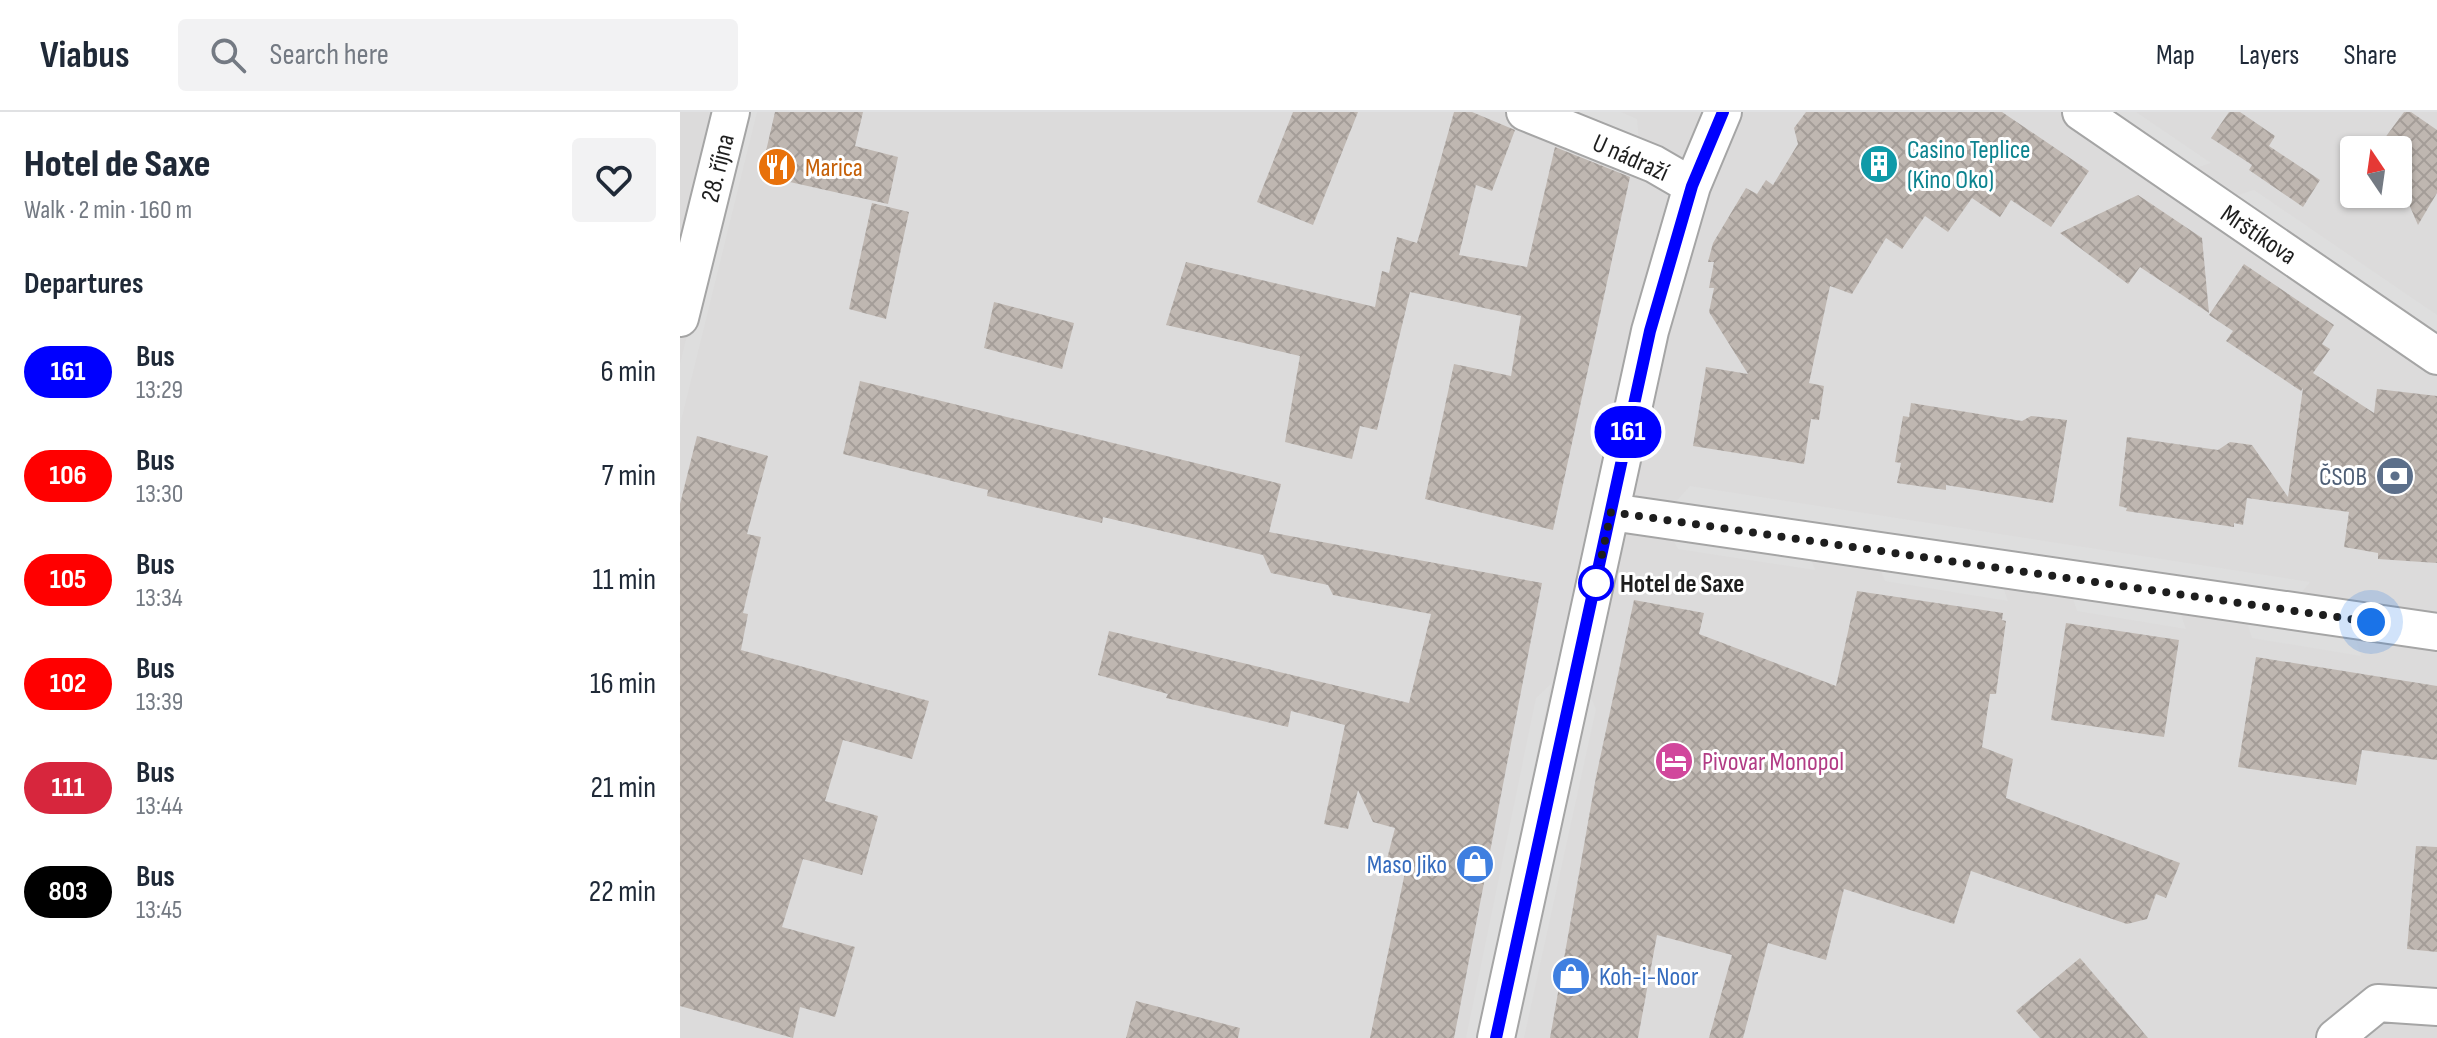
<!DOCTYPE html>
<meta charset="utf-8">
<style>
:root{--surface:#fff;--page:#f2f2f3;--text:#1f2937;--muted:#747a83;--line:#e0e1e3}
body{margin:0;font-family:"Sofia Sans Condensed",sans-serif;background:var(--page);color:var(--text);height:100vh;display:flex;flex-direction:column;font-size:30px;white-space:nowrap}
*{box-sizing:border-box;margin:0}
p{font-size:26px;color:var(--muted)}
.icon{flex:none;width:44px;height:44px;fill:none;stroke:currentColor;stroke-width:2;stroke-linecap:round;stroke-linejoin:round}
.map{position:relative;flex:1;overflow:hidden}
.sheet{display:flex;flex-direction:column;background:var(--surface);width:680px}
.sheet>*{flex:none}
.badge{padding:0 16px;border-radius:26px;font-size:28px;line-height:52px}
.needle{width:52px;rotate:347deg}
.fabs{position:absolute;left:1660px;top:24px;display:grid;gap:16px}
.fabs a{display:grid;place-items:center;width:72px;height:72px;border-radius:8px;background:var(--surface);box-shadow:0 2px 6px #0004;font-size:40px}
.you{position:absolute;width:40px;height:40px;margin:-20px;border:6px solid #fff;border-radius:50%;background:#1a73e8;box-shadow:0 0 0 12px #1a73e833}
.map>.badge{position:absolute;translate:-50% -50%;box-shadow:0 0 0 4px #fff}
h2{padding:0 24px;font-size:30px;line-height:72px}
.round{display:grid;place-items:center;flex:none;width:84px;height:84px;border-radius:8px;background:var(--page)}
.summary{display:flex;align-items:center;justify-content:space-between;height:136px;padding:0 24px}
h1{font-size:38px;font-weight:800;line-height:60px}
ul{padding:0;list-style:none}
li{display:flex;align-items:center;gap:24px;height:104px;padding:0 24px}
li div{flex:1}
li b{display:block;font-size:30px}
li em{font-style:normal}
li .badge{min-width:88px;font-weight:700;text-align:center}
header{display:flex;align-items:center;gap:48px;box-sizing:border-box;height:112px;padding:0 40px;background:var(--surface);border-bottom:2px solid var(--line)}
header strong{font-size:38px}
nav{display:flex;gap:44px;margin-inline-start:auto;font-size:28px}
.search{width:560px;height:72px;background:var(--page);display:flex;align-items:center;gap:20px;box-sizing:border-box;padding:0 28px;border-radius:8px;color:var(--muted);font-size:30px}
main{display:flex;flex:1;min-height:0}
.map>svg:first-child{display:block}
.residential{fill:#dcdbdb;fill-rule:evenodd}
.parking{fill:#dedede}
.building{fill:url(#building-cross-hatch)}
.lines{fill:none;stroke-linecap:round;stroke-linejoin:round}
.street-casing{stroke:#a5a5a5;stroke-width:40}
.street{stroke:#fff;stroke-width:36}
.line-casing{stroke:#fff;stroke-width:18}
.line{stroke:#00f;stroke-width:12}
.walk{stroke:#1e1e1e;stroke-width:8;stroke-dasharray:0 14.4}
.stop-dot{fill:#fff;stroke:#00f;stroke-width:4}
.labels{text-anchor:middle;stroke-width:6;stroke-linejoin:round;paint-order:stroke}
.culture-label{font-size:26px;fill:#0d838f;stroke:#fff;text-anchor:start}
.street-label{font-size:26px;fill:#1e1e1e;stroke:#fff}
.food-label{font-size:26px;fill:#c56008;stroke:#fff;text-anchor:start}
.service-label{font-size:26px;fill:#4e5e75;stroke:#fff;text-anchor:end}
.stop-label{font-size:26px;font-weight:bold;fill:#1e1e1e;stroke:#fff;text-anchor:start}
.hotel-label{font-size:26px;fill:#b23c85;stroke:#fff;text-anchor:start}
.shop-label{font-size:26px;fill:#366cbe;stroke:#fff;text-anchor:end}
</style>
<header>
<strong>Viabus</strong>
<div class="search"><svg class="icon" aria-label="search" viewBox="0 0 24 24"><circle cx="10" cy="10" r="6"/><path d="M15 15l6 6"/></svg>Search here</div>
<nav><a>Map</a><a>Layers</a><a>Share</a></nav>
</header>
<main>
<section class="sheet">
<div class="summary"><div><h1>Hotel de Saxe</h1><p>Walk · 2 min · 160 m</p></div><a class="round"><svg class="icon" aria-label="heart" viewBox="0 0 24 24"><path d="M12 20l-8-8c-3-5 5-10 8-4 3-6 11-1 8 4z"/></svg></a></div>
<h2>Departures</h2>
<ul>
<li><span class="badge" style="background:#00f;color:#fff">161</span><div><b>Bus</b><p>13:29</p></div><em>6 min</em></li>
<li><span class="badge" style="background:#f00;color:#fff">106</span><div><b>Bus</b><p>13:30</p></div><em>7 min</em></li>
<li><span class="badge" style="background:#f00;color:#fff">105</span><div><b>Bus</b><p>13:34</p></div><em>11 min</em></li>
<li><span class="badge" style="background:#f00;color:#fff">102</span><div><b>Bus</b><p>13:39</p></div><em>16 min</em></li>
<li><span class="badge" style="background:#d7263d;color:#fff">111</span><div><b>Bus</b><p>13:44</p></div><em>21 min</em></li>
<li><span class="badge" style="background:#000;color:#fff">803</span><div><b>Bus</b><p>13:45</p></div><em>22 min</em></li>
</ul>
</section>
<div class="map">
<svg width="1757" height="926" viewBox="0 0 1757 926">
<defs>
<pattern id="building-cross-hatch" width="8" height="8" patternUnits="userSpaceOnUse" patternTransform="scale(2)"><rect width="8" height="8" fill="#bfb7b1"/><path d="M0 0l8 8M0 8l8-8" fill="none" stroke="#a49d98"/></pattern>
</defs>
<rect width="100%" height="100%" fill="#eeebe4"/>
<path class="residential" d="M 0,0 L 1757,0 L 1757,926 L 0,926 ZM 1674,38 L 1718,38 L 1718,82 L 1674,82 Z"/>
<path class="parking" d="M 62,0 L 77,0 L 0,313 L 0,252 Z
M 873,0 L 941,0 L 957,7 L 959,32 Z
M 1414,0 L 1456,0 L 1531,51 L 1503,60 Z
M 1574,78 L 1757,203 L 1757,230 L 1543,88 Z
M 1010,374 L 1630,470 L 1613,491 L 993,393 Z
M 990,422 L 1130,444 L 1135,458 L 998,437 Z
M 1196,447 L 1319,464 L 1328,489 L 1205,469 Z
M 1389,474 L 1497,492 L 1506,517 L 1397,499 Z
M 1564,502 L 1673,519 L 1681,544 L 1572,526 Z
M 871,572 L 799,926 L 786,926 L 856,586 Z
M 908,579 L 916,597 L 844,926 L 834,926 Z"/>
<path class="building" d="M 95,0 L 183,0 L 175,34 L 218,45 L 208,92 L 92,66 L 83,52 Z
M 613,0 L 678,0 L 633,113 L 577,90 Z
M 774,0 L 792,0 L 835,18 L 812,79 L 796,73 L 779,143 L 847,155 L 875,35 L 950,65 L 873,418 L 745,387 L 774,252 L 831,264 L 841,204 L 730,180 L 697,318 L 680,314 L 672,347 L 605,330 L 620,244 L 486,213 L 506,150 L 695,195 L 702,159 L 709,161 L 717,125 L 737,131 Z
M 1126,0 L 1322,0 L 1409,59 L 1371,115 L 1331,88 L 1320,105 L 1292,86 L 1268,120 L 1245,104 L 1222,137 L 1206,126 L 1172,182 L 1150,174 L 1129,271 L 1144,274 L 1139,308 L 1131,307 L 1124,352 L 1013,334 L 1026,255 L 1068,262 L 1029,200 L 1034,176 L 1029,176 L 1034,150 L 1028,150 L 1033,131 L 1066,76 L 1077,82 L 1086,68 L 1093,73 L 1118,32 L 1114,16 Z
M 1549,0 L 1560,0 L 1595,24 L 1589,34 L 1640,68 L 1623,95 L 1569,58 L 1572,53 L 1531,26 Z
M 1724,0 L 1731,0 L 1757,18 L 1757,81 L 1738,113 L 1728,90 L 1716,82 L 1718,38 L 1696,38 Z
M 1458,83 L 1522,126 L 1529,201 L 1460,155 L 1448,172 L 1380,121 Z
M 192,91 L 229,100 L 206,207 L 169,197 Z
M 1564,152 L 1654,213 L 1642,232 L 1650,237 L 1633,261 L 1694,301 L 1697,277 L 1757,284 L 1757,451 L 1698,447 L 1698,441 L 1664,435 L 1669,400 L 1567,386 L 1563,413 L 1554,411 L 1554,415 L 1446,399 L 1447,396 L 1439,394 L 1447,325 L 1538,338 L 1550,330 L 1572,333 L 1608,385 L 1623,276 L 1621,279 L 1546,229 L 1553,219 L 1529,203 Z
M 314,190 L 394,211 L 382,257 L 304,236 Z
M 180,269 L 601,372 L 589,420 L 862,471 L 774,926 L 690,926 L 727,751 L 707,747 L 715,716 L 693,710 L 678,678 L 668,717 L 644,712 L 665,613 L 611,599 L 608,615 L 486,586 L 488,582 L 418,563 L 429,519 L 729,591 L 751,502 L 653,483 L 648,473 L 591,461 L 583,443 L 423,405 L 422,411 L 307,384 L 308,378 L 163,342 Z
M 1231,291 L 1342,309 L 1351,304 L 1387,308 L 1373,391 L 1266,373 L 1266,378 L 1217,371 L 1221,351 L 1215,350 L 1223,304 L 1229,305 Z
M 17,324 L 88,344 L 67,422 L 81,425 L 63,501 L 68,502 L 61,538 L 249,589 L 232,647 L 163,628 L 145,689 L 198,704 L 182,763 L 123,747 L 102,815 L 175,835 L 155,905 L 120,895 L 113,926 L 0,894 L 0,392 Z
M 1177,479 L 1323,501 L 1322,508 L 1326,509 L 1316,582 L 1310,582 L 1302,635 L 1333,647 L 1326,686 L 1500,751 L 1486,786 L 1476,782 L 1467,807 L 1447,812 L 1291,759 L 1274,812 L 1164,777 L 1146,848 L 1088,831 L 1063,926 L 1029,926 L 1052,843 L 977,823 L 958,926 L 870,926 L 916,665 L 954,488 L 1024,501 L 1019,522 L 1156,574 Z
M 1386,511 L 1499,528 L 1484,625 L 1371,608 Z
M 1576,545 L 1757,574 L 1757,648 L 1682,638 L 1676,673 L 1558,655 Z
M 1736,734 L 1757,735 L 1757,840 L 1727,837 Z
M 1400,846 L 1442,895 L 1468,926 L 1360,926 L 1336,899 Z
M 456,889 L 560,916 L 558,926 L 446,926 Z"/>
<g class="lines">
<g class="street-casing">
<path id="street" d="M 845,0 L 974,52 L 1012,74
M 1401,0 L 1757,244
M 0,206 L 51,0
M 931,400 L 1757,520
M 816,926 L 970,219 L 1012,74 L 1043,0
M 1655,926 L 1698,891 L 1757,895"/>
</g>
<use href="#street" class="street"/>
</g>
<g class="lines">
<g class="line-casing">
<path id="line" d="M 816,926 L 970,219 L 1012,74 L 1043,0"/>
</g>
<use href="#line" class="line"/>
<path class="walk" d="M 916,471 L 931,400 L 1691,510"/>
</g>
<defs>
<g id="building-disc" transform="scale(2)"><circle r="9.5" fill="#0f9aa8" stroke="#fff"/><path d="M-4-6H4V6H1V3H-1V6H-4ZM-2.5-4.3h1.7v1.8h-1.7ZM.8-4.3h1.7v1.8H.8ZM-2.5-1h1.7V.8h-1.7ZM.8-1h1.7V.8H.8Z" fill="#fff"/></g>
<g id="restaurant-disc" transform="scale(2)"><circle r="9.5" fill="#e8710a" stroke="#fff"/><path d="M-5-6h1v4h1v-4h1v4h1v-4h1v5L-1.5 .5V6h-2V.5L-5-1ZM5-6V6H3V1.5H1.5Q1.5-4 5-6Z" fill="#fff"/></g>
<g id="bank-disc" transform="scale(2)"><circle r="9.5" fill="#5c6f8a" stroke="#fff"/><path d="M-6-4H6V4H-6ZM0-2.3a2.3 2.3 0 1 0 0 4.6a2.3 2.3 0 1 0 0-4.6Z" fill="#fff"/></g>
<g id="hotel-disc" transform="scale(2)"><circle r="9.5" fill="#d1479c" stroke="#fff"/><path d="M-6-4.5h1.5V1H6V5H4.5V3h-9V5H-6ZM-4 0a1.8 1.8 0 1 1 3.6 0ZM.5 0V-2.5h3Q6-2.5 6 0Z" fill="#fff"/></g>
<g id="shop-disc" transform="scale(2)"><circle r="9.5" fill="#3f7fe0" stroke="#fff"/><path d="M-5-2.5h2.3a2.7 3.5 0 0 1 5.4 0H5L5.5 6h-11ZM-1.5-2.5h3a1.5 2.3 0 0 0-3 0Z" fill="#fff"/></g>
</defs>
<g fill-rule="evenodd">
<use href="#building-disc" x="1199" y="52"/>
<use href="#restaurant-disc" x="97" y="55"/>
<use href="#bank-disc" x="1715" y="364"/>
<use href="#hotel-disc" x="994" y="649"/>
<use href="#shop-disc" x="795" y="752"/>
<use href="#shop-disc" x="891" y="864"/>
</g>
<circle class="stop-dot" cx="916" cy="471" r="16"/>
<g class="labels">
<g class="culture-label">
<text x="1227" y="46">Casino Teplice<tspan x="1227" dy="30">(Kino Oko)</tspan></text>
</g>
<g class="street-label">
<text transform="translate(951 45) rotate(24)" y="9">U nádraží</text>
<text transform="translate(37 56) rotate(-76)" y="9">28. října</text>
<text transform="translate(1579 122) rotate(34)" y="9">Mrštíkova</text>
</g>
<g class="food-label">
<text x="125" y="64">Marica</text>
</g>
<g class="service-label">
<text x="1687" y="373">ČSOB</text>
</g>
<g class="stop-label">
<text x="940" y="480">Hotel de Saxe</text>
</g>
<g class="hotel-label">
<text x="1022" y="658">Pivovar Monopol</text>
</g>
<g class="shop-label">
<text x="767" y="761">Maso Jiko</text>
<text x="919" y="873" text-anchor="start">Koh-i-Noor</text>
</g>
</g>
</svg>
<div class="fabs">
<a><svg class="needle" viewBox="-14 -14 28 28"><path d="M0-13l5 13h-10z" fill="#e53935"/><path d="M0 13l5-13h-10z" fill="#747a83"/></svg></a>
</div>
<div class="you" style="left:1691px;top:510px"></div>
<b class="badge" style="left:948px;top:320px;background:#00f;color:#fff">161</b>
</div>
</main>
